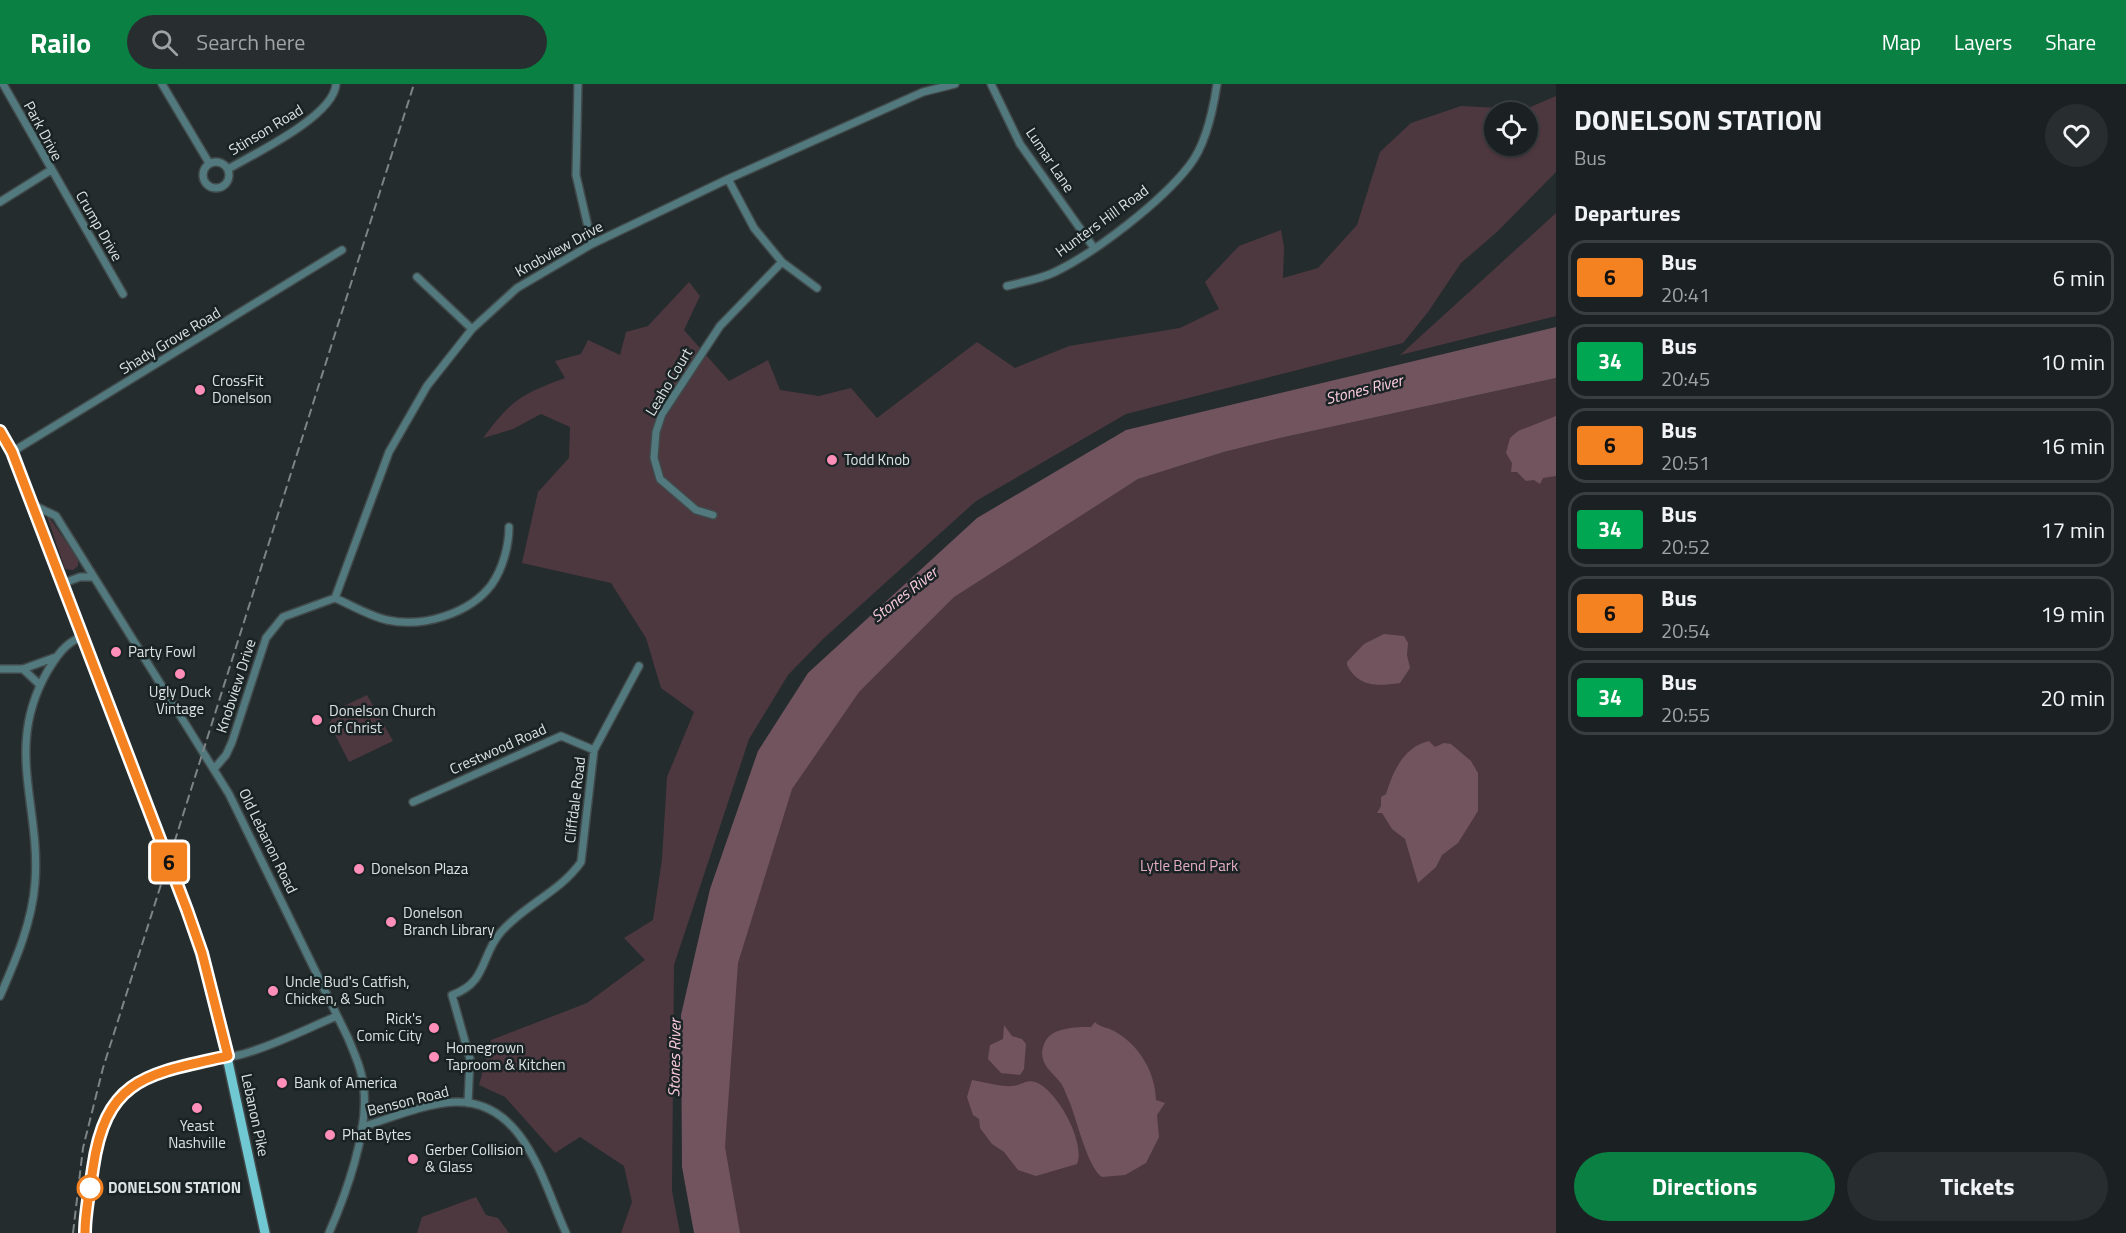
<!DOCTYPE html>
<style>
:root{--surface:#1b2122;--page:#282e2f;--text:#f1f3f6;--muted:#a0a3a5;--line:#393e40;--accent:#0b8043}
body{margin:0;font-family:"Titillium Web",sans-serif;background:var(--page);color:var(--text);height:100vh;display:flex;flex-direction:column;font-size:22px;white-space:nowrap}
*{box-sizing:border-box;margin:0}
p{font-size:20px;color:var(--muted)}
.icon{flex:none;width:33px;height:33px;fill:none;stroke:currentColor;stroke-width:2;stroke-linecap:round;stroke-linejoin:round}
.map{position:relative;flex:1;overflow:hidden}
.sheet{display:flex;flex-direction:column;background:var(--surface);width:570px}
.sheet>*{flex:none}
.badge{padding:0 12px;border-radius:4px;font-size:21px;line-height:39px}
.fabs{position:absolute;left:1484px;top:18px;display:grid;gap:12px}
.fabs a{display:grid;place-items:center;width:54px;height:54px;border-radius:50%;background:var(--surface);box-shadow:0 2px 4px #0004,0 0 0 2px var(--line);font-size:30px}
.map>.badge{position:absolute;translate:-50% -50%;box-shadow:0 0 0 3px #fff}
h2{padding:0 18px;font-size:22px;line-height:54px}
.round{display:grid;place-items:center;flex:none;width:63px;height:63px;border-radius:32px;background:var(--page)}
.summary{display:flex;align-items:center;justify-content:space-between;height:102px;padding:0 18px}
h1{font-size:28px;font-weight:700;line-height:45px}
.button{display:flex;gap:12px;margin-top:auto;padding:12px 18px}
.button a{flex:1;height:69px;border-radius:36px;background:var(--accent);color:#fff;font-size:24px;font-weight:700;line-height:69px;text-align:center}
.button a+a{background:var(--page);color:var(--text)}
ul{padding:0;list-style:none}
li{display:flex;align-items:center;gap:18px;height:75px;margin:0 12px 9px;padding:0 6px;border:3px solid var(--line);border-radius:18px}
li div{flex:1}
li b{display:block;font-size:22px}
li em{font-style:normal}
li .badge{min-width:66px;font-weight:700;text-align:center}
header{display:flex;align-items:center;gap:36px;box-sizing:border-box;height:84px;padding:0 30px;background:var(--accent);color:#fff}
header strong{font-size:28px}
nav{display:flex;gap:33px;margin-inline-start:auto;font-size:21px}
.search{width:420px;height:54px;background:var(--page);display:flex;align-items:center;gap:15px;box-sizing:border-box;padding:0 21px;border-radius:33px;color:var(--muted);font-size:22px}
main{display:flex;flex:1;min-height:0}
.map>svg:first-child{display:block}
.green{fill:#4e383f}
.water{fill:#71545e}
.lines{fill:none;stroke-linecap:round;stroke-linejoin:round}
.minor-casing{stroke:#41494a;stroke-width:10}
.major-casing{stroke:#41494a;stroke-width:12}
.minor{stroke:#51797e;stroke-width:7}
.major{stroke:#70c8d3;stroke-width:9}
.rail{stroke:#7d8485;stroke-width:2;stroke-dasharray:9 4.5;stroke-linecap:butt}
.major-bridge-casing{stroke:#41494a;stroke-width:12;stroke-linecap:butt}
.major-bridge{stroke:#70c8d3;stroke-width:9}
.line-casing{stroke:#fff;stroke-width:14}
.line{stroke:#f58220;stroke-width:9}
.poi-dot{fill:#ff8eb9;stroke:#1a2324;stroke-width:2}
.stop-dot{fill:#fff;stroke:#f58220;stroke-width:3}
.labels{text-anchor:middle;stroke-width:5;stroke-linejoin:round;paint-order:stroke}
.street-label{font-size:15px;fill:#dce1e2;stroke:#1a2324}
.poi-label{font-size:15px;fill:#dce1e2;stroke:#1a2324;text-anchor:start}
.park-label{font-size:15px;fill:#e7aec1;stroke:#1a2324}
.stop-label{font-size:15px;font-weight:bold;fill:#dce1e2;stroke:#1a2324;text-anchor:start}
.water-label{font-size:16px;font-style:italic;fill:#fccddc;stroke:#1a2324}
</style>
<header>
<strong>Railo</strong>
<div class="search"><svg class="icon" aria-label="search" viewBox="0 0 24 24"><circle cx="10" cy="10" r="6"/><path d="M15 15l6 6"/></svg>Search here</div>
<nav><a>Map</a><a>Layers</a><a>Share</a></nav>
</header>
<main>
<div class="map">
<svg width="1556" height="1149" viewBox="0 0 1556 1149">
<rect width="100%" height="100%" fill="#242c2d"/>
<path class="green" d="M 1556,12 L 1556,88 L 1498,147 L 1461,179 L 1428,228 L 1403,259 L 1126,330 L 976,417 L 823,555 L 788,591 L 749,655 L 674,881 L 672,1107 L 680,1149 L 621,1149 L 632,1118 L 624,1082 L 580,1053 L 555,1069 L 505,1013 L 479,1001 L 491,956 L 587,919 L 645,876 L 624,854 L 653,836 L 662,775 L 667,693 L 694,628 L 661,604 L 646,554 L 611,499 L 522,479 L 538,408 L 569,374 L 570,343 L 541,330 L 513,345 L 483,354 C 511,316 522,310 565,294 L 555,277 L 581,270 L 588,256 L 620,271 L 626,248 L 648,242 L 689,198 L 700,212 L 684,246 L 729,297 L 768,276 L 780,306 L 819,312 L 851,304 L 877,334 L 977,258 L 1015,284 L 1069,262 L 1180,244 L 1219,225 L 1205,198 L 1239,162 L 1281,146 L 1284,163 L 1283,194 L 1318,184 L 1357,141 L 1380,68 L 1411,39 L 1461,22 L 1498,24 L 1508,28 L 1494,28 L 1494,62 L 1527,62 L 1527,28 L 1519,28 Z
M 1556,129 L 1556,232 L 1400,271 Z
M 1556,294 L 1556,1149 L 699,1149 L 752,725 L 837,583 L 1138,395 L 1224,368 L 1280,354 Z
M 46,429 L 78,475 L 78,482 L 73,486 L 65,485 Z
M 367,611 L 393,657 L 349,678 L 329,639 L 342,623 Z
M 476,1113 L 486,1131 L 498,1134 L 509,1149 L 417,1149 L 422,1133 Z"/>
<path class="water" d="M 1556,243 L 1556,294 L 1280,354 L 1224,368 L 1138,395 L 954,513 L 859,608 L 792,705 L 738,879 L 725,1063 L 740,1149 L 694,1149 L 682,1083 L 681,931 L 710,805 L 758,667 L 808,589 L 977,434 L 1126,346 Z
M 1556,332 L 1556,392 L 1543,394 L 1540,400 L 1534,396 L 1526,397 L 1517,388 L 1511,388 L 1512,379 L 1506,369 L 1510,354 L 1518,347 Z
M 1384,550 L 1404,552 L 1408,559 L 1407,571 L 1410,584 L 1400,599 C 1378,602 1359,604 1347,581 L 1347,578 L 1364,560 Z
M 1429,657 L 1435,663 L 1444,659 L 1451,660 L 1471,677 L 1478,689 L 1478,727 L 1458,759 L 1442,771 L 1436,783 L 1418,799 L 1405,755 L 1392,745 L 1382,729 L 1377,729 L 1381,722 L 1381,713 L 1386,710 C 1393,688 1403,663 1429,657 Z
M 1095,938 C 1099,943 1107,943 1114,947 C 1139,961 1155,987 1156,1016 L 1165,1019 L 1157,1031 L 1159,1053 L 1146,1079 L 1125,1091 L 1102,1093 C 1088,1084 1077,1037 1070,1019 C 1067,1013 1064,1003 1060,998 C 1050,986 1036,977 1045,958 C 1052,943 1077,943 1091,943 Z
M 1004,941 L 1012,952 L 1022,955 L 1026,960 L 1024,985 L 1020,991 L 1001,989 L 988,975 L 990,961 L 1003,955 Z
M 972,996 C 984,998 1001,1003 1013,1002 C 1022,1001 1026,995 1035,998 C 1057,1005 1086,1059 1077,1080 L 1036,1092 L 1018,1086 L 1004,1068 L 992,1060 L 980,1044 L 979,1035 L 973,1031 L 967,1013 Z"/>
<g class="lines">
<g class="minor-casing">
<path id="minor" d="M 3,0 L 123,210
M 162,0 L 209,79
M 578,0 L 576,91 L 592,160
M 991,0 L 1020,60 L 1094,164
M203 91a13 13 0 1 1 26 0a13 13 0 1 1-26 0Z
M 228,85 C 254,70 334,32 336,0
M 728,95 L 754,144 L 782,178 L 817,204
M 0,118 L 51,86
M 417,193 L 472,245
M 1007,202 C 1022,198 1041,195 1055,188 C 1096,168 1161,118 1189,82 C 1206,61 1213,27 1217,0
M 12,368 L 342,166
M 31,420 L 56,432 L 229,710 L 348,954 C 355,971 363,988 364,1007 C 368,1049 346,1110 329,1149
M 713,431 L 696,426 L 660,395 L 654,374 L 656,348 L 662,330 L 720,242 L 782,178
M 61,500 L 80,493 L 93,493
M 335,514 C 351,521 369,532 387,536 C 422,544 470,530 492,500 C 503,484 509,461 509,443
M 0,585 L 23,585 L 56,573
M 23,585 L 40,601
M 214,685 L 226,671 L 232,658 L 266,554 L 283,533 L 335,514 L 389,368 L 427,302 L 472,245 L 517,204 L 592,160 L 728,95 L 923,8 L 955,0
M 413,718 L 561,652 L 594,666
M 0,912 C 16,875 32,839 35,799 C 41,721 4,664 47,588 C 56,573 65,559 81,553
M 118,1015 C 151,982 199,981 243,970 C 275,961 306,945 337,932
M 468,1019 L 470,975 L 452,911 C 488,898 480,872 501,848 C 524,821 560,808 581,778 L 594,666 L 639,582
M 362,1043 C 391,1034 425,1019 456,1018 C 525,1017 543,1099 566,1149"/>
</g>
<g class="major-casing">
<path id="major" d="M 0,347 L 12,368 L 153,738
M 187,827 L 214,913 L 265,1149"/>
</g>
<use href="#minor" class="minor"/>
<use href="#major" class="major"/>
<path class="rail" d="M 73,1149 L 83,1064 L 103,984 L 414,0"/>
<g class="major-bridge-casing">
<path id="major-bridge" d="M 153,738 L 187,827"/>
</g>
<use href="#major-bridge" class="major-bridge"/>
</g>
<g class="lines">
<g class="line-casing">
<path id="line" d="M 0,347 L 12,368 L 187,826 L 202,869 L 228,972 C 148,990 106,993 93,1084 C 90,1106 85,1127 85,1149"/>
</g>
<use href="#line" class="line"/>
</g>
<g class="poi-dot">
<circle cx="200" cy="306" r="6"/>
<circle cx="832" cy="376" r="6"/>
<circle cx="116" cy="568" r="6"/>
<circle cx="180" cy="590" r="6"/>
<circle cx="317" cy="636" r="6"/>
<circle cx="359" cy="785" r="6"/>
<circle cx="391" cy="838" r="6"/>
<circle cx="273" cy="907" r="6"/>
<circle cx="434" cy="944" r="6"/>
<circle cx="434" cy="973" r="6"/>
<circle cx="282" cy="999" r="6"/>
<circle cx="197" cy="1024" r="6"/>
<circle cx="330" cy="1051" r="6"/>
<circle cx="413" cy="1075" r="6"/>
</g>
<circle class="stop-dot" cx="90" cy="1104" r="12"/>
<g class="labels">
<g class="street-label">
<text transform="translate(266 46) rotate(-31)" y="5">Stinson Road</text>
<text transform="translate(43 47) rotate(62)" y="5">Park Drive</text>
<text transform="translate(1050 76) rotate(56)" y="5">Lumar Lane</text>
<text transform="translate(1102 137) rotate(-36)" y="5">Hunters Hill Road</text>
<text transform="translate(99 142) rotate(60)" y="5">Crump Drive</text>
<text transform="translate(559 165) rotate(-29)" y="5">Knobview Drive</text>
<text transform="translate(170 257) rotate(-31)" y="5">Shady Grove Road</text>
<text transform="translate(669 298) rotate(-59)" y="5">Leaho Court</text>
<text transform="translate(236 602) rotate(-72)" y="5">Knobview Drive</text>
<text transform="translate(498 665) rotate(-24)" y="5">Crestwood Road</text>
<text transform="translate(575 716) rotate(-83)" y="5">Cliffdale Road</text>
<text transform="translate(268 757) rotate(64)" y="5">Old Lebanon Road</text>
<text transform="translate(408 1017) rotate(-14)" y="5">Benson Road</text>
<text transform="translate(255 1031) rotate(78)" y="5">Lebanon Pike</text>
</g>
<g class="poi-label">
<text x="212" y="302">CrossFit<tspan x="212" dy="17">Donelson</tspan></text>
<text x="844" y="381">Todd Knob</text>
<text x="128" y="573">Party Fowl</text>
<text x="180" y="613" text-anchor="middle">Ugly Duck<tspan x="180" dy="17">Vintage</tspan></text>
<text x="329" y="632">Donelson Church<tspan x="329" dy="17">of Christ</tspan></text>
<text x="371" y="790">Donelson Plaza</text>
<text x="403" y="834">Donelson<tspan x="403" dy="17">Branch Library</tspan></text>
<text x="285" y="903">Uncle Bud's Catfish,<tspan x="285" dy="17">Chicken, &amp; Such</tspan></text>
<text x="422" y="940" text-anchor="end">Rick's<tspan x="422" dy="17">Comic City</tspan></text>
<text x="446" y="969">Homegrown<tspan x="446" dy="17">Taproom &amp; Kitchen</tspan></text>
<text x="294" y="1004">Bank of America</text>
<text x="197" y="1047" text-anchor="middle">Yeast<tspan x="197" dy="17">Nashville</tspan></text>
<text x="342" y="1056">Phat Bytes</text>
<text x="425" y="1071">Gerber Collision<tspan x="425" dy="17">&amp; Glass</tspan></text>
</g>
<g class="park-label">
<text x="1189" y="787">Lytle Bend Park</text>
</g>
<g class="stop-label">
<text x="108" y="1109">DONELSON STATION</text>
</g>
<g class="water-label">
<text transform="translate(1364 305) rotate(-14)" y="6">Stones River</text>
<text transform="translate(904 510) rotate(-38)" y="6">Stones River</text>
<text transform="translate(674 974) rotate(-89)" y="6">Stones River</text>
</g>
</g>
</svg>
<div class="fabs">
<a><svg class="icon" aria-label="locate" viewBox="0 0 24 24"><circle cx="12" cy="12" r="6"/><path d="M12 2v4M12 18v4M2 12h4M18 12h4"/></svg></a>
</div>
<b class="badge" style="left:169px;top:778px;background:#f58220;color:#111">6</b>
</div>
<section class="sheet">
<div class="summary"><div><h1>DONELSON STATION</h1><p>Bus</p></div><a class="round"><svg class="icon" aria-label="heart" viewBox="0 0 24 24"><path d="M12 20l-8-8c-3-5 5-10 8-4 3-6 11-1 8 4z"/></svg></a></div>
<h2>Departures</h2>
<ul>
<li><span class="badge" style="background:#f58220;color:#111">6</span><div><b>Bus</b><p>20:41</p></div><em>6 min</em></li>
<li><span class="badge" style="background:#00a651;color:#fff">34</span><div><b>Bus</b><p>20:45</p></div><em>10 min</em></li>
<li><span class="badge" style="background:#f58220;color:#111">6</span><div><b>Bus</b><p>20:51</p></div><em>16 min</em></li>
<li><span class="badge" style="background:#00a651;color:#fff">34</span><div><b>Bus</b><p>20:52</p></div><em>17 min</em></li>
<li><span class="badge" style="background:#f58220;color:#111">6</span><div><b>Bus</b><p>20:54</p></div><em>19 min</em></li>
<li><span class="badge" style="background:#00a651;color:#fff">34</span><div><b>Bus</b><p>20:55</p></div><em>20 min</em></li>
</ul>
<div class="button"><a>Directions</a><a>Tickets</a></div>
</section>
</main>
